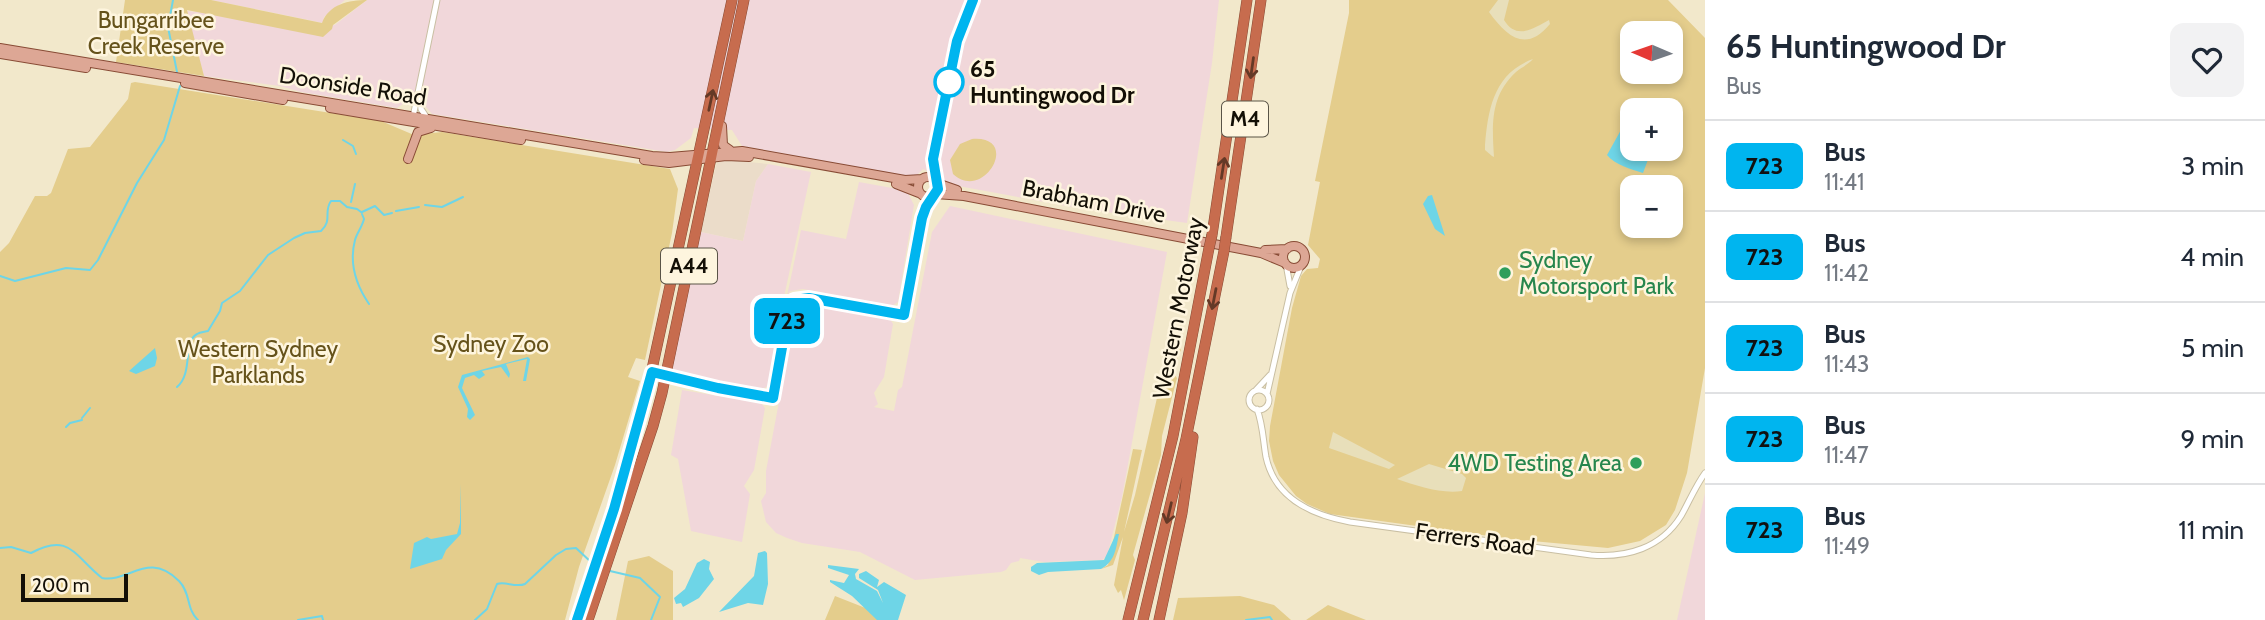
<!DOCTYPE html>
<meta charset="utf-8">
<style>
:root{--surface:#fff;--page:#f2f2f3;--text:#1f2937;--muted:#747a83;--line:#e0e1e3}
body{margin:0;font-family:Cabin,sans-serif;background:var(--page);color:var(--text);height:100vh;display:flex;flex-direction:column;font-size:26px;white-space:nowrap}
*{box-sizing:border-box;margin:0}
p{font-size:23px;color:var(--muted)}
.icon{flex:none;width:38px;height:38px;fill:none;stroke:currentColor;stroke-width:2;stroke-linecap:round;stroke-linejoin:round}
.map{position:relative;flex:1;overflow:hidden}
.details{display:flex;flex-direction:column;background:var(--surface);width:560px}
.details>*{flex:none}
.badge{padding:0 14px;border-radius:10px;font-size:24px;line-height:46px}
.needle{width:46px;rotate:272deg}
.buttons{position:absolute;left:1620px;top:21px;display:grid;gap:14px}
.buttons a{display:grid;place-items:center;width:63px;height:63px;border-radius:14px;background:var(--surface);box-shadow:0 4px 10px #0003;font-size:35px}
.scale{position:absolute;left:21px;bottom:18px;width:107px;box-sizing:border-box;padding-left:7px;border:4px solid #130f06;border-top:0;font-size:19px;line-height:24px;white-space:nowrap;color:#130f06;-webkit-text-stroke:5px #fef5de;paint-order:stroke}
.map>.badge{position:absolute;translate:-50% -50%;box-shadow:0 0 0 4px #fff}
.round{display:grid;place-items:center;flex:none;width:74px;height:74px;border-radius:14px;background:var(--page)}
.head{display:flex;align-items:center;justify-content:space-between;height:119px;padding:0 21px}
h1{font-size:33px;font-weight:700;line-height:52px}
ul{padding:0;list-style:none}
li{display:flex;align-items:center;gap:21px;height:91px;padding:0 21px;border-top:2px solid var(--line)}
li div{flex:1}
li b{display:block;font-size:26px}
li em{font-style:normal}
li .badge{min-width:77px;font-weight:700;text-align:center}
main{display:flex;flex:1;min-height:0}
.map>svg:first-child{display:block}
.commercial{fill:#ebdcc9}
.industrial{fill:#f1d7da}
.green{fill:#e4cd8c;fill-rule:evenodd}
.sand{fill:#e8dfba}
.water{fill:#6ed5e7}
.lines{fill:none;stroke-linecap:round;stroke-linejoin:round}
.stream{stroke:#6ed5e7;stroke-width:2}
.minor-casing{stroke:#c9bfa3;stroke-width:7}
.major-casing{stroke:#884b35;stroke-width:10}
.highway-casing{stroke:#884b35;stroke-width:11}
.minor{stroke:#fff;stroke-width:5}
.major{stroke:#dda795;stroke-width:8}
.highway{stroke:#c76c4e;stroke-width:10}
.highway-bridge-casing{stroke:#884b35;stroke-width:11;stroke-linecap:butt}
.highway-bridge{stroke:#c76c4e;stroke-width:10}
.oneway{stroke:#643926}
.line-casing{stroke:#fff;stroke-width:16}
.line{stroke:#00b5ef;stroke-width:10}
.stop-dot{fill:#fff;stroke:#00b5ef;stroke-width:3.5}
.leisure-dot{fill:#2e9e5b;stroke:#fef5de;stroke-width:2.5}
.labels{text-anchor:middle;stroke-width:5;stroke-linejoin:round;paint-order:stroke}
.shield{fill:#fef5de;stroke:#5a5447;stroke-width:2}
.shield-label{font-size:21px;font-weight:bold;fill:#130f06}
.park-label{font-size:23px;fill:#65521a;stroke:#fef5de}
.stop-label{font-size:23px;font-weight:bold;fill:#130f06;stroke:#fef5de;text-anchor:start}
.street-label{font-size:23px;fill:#130f06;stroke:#fef5de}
.leisure-label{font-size:23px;fill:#27864d;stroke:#fef5de;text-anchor:start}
</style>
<main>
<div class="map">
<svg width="1705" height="620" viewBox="0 0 1705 620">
<rect width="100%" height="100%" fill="#f2e8cb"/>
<path class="commercial" d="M 729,160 L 768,164 L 756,181 L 743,241 L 701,232 L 716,165 L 718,161 Z"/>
<path class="industrial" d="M 211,0 L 345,0 L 324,17 L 323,23 Z
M 367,0 L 1219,0 L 1212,63 L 1187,223 L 1077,208 L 953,185 L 923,169 L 917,175 L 905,176 L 742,146 L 732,130 L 694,128 L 691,138 L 675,150 L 667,152 L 432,114 L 422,102 L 410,99 L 397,108 L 301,92 L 280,86 L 204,76 L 186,11 L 335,25 Z
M 768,164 L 811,172 L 784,297 L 769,385 L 763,389 L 675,372 L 672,367 L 701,232 L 743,241 L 756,181 Z
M 859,182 L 903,190 L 908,193 L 914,205 L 898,302 L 892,306 L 803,289 L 790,291 L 787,296 L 801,230 L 846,239 Z
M 950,206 L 1167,252 L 1122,497 L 1107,556 L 1102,560 L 1044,562 L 1020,558 L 1019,561 L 1011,563 L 1006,570 L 1001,572 L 915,580 L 860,552 L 802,543 L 787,538 L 776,533 L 766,522 L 761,501 L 766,493 L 766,471 L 775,423 L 795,317 L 799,307 L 802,305 L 812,305 L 890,319 L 893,324 L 884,377 L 874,393 L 878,404 L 874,407 L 894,411 L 898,390 L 902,387 L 932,232 Z
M 682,390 L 761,403 L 765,408 L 754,470 L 744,486 L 750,494 L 742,542 L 691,531 L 678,459 L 671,455 Z
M 1705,493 L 1705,620 L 1677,620 Z"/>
<path class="green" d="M 125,0 L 211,0 L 322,23 C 329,4 349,0 367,0 L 333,25 L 332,29 L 323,37 L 187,10 L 204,76 L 116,62 Z
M 1349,0 L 1668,0 L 1705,38 L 1705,368 L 1687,473 L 1675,510 L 1666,525 L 1640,541 L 1608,548 L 1511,539 L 1330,514 L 1307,504 L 1296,496 L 1279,475 L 1273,461 L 1269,441 L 1270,426 L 1292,308 L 1301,276 L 1307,269 L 1318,268 L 1320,259 L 1308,245 L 1320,182 L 1315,181 L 1349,13 ZM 1633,33 L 1671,33 L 1671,72 L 1633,72 ZM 1633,110 L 1671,110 L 1671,149 L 1633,149 ZM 1633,187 L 1671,187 L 1671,226 L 1633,226 Z
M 135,82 L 381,121 L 414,135 L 442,132 L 670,169 L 678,189 L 672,233 L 645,360 L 636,358 L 628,377 L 640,381 L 615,465 L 579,567 L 565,620 L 0,620 L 0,252 L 9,243 L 35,196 L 47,196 L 51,193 L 68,149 L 90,147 L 128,99 L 131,83 Z
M 972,139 C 1022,135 984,203 953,174 L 950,160 L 960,144 Z
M 1174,341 L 1181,350 L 1172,372 L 1177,378 L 1162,436 L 1161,455 L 1133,555 L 1135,560 L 1124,600 L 1121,590 L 1118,593 L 1114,585 L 1123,537 L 1113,565 L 1101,569 L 1108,565 L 1133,449 L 1142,450 L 1124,532 L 1135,495 L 1166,358 Z
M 649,556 L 673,571 L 673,620 L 616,620 L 628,561 Z
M 835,596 L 868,609 L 879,620 L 825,620 Z
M 1240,596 L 1274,605 L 1291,620 L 1173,620 L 1178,598 Z
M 1328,605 L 1366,620 L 1306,620 Z"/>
<path class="sand" d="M 1498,0 L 1509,0 L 1504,20 C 1516,40 1533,29 1549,20 L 1550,24 C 1526,53 1507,37 1489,12 Z
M 1533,59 C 1529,64 1522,67 1516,72 C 1490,96 1492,125 1494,157 L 1492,156 L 1485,150 L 1485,145 C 1488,109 1494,73 1533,59 Z
M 1333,432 L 1395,465 L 1389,469 L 1329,448 Z
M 1429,464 L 1462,474 L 1466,478 L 1462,491 C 1441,494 1417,486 1397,479 Z"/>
<path class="water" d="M 1631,112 L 1633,149 L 1652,149 L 1643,173 C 1631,169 1615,165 1607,155 Z
M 1432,195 L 1445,236 L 1435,229 L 1423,204 L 1428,196 Z
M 155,348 L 157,358 L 155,366 L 136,374 L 129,371 Z
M 528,357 L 530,359 L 526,381 L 523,381 L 527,359 L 506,364 L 510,374 L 509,378 L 501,367 L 482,371 L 485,375 L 479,379 L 474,375 L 465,378 L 462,388 L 475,415 L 470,420 L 467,417 L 468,409 L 458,387 L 462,375 Z
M 461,484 L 461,534 L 446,550 L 442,559 L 410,569 L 414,543 L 427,537 L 431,539 L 457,534 L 460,523 Z
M 1116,534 L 1119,534 C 1116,548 1115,562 1101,569 L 1048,572 L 1039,575 L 1031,571 L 1031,567 L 1037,563 L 1104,560 Z
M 765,551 L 767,553 L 768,584 L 763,605 L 748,603 L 719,612 L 754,576 L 758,553 Z
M 704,559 L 710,562 L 709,569 L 714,579 L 699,598 L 683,607 L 681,603 L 676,604 L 674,598 L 685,589 L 697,563 Z
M 828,565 L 859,569 L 855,574 L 856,579 L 877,591 L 883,603 L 878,590 L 859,578 L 859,574 L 866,571 L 879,580 L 877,587 L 884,582 L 906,595 L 898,620 L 877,620 L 852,596 L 830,582 L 830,580 L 844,583 L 849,575 L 828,568 Z"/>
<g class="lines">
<path class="stream" d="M 173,0 L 168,27 L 177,72
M 343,140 L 353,146 L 356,154
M 351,202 L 355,184
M 425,205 L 442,207 L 463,197
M 396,211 L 419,207
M 362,212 L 375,206 L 384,215 L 392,213
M 362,214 L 364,219 C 362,227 357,233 355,240 C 349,263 356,285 369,304
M 0,276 L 15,281 L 66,268 L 90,270 L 98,260 L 137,183 L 164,140 L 180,86
M 177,387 C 194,372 182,342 197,334 C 200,332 204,332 208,331 L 220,311 L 222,303 L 240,291 L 268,255 L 294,238 L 305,233 L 321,231 C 333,220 323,212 331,201 L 340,201 L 347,207 L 357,209 L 361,212
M 82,418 L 90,408
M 66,427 L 70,423 L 82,420
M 0,548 L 11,547 L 31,553 C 70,532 74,556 102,578 C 129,583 148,550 179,581 C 191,593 186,609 198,620
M 610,571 L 640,578 L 660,597 L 651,620
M 298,620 L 322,616 L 323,620
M 475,620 L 487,609 L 497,584 C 506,581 515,588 525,584 L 556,555 L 566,549 L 576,548 L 592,563
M 1246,620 L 1270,617 L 1272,620"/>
<g class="minor-casing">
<path id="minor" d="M 420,98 L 421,109 L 427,118
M 413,117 L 437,0
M 1286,264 L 1290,286
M 1256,390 L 1270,375
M1249 400a10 10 0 1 1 20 0a10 10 0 1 1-20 0Z
M 1267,394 L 1290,293 L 1301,266
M 1257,409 C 1263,425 1263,440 1266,457 C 1275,499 1312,515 1350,522 L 1591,555 C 1627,558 1661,548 1681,516 C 1689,502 1695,487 1705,473"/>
</g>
<g class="major-casing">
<path id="major" d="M 0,48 L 652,156 L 670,157 L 742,151 L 905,180 L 922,179
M 0,54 L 86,68
M 185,83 L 283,100
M 330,108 L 521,140
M 722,126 L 723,145 L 730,150
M 408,159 L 418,132 L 431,128
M 644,160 L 669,163 L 726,156 L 749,157
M918 187a10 10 0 1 1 20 0a10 10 0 1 1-20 0Z
M 937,183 L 957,190
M 896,184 L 919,193
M 935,194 L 964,196 L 1261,253 L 1285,263
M1283 257a11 11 0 1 1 22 0a11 11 0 1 1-22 0Z
M 1265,250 L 1287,249"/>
</g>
<g class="highway-casing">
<path id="highway" d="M 1212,235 L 1247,0
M 1226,237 L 1261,0
M 577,620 L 614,509 L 644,406 L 732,0
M 588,620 L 653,426 L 662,393 L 744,0
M 1128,620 L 1173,436 L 1209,248
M 1143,620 L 1186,439 L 1224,251
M 1159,620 L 1182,513 L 1193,437"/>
</g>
<use href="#minor" class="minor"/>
<use href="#major" class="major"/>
<use href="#highway" class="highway"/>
<g class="highway-bridge-casing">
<path id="highway-bridge" d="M 1209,248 L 1212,235
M 1224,251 L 1226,237"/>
</g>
<use href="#highway-bridge" class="highway-bridge"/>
</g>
<defs><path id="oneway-shaft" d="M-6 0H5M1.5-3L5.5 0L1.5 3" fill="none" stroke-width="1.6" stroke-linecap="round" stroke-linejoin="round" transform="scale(1.75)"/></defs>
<g class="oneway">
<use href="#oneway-shaft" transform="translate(1252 68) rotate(98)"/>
<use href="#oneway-shaft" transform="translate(711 100) rotate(-78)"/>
<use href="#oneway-shaft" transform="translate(1223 168) rotate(-81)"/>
<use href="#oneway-shaft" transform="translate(1214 299) rotate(101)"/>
<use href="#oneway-shaft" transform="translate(1169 513) rotate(103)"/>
</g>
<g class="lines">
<g class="line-casing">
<path id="line" d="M 577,620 L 614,509 L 652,372 L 718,388 L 773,398 L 789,308 L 794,300 L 809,298 L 904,315 L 922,218 L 926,207 L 938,189 L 933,159 L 957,41 L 973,0"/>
</g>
<use href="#line" class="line"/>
</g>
<circle class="stop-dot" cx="949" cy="82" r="14"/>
<g class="leisure-dot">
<circle cx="1505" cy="273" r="7"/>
<circle cx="1636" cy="463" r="7"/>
</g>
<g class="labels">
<g class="shield">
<rect x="1222" y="101.5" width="46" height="35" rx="5"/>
<rect x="661" y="248.5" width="56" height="35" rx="5"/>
</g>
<g class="shield-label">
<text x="1245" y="126">M4</text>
<text x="689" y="273">A44</text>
</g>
<g class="park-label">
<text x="156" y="28">Bungarribee<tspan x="156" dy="26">Creek Reserve</tspan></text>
<text x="491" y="352">Sydney Zoo</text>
<text x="258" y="357">Western Sydney<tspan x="258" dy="26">Parklands</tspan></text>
</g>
<g class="stop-label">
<text x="970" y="77">65<tspan x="970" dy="26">Huntingwood Dr</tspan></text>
</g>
<g class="street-label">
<text transform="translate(353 86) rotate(9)" y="8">Doonside Road</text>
<text transform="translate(1094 201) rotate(11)" y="8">Brabham Drive</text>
<text transform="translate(1178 308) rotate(-79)" y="8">Western Motorway</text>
<text transform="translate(1475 539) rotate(8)" y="8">Ferrers Road</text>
</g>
<g class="leisure-label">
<text x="1519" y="268">Sydney<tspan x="1519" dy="26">Motorsport Park</tspan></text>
<text x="1622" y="471" text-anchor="end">4WD Testing Area</text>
</g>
</g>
</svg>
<div class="buttons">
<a><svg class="needle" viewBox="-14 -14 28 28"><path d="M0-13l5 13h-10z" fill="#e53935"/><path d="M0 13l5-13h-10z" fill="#747a83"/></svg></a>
<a>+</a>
<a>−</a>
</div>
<div class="scale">200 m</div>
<b class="badge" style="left:787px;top:321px;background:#00b5ef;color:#111">723</b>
</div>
<section class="details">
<div class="head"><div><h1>65 Huntingwood Dr</h1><p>Bus</p></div><a class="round"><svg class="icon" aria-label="heart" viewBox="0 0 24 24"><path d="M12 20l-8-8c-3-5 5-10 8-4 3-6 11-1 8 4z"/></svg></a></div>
<ul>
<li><span class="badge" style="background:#00b5ef;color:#111">723</span><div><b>Bus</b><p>11:41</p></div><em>3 min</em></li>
<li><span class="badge" style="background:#00b5ef;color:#111">723</span><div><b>Bus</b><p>11:42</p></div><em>4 min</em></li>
<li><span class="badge" style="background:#00b5ef;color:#111">723</span><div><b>Bus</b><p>11:43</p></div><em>5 min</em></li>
<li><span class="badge" style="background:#00b5ef;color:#111">723</span><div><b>Bus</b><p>11:47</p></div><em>9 min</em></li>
<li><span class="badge" style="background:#00b5ef;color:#111">723</span><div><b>Bus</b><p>11:49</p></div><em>11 min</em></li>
</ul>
</section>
</main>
